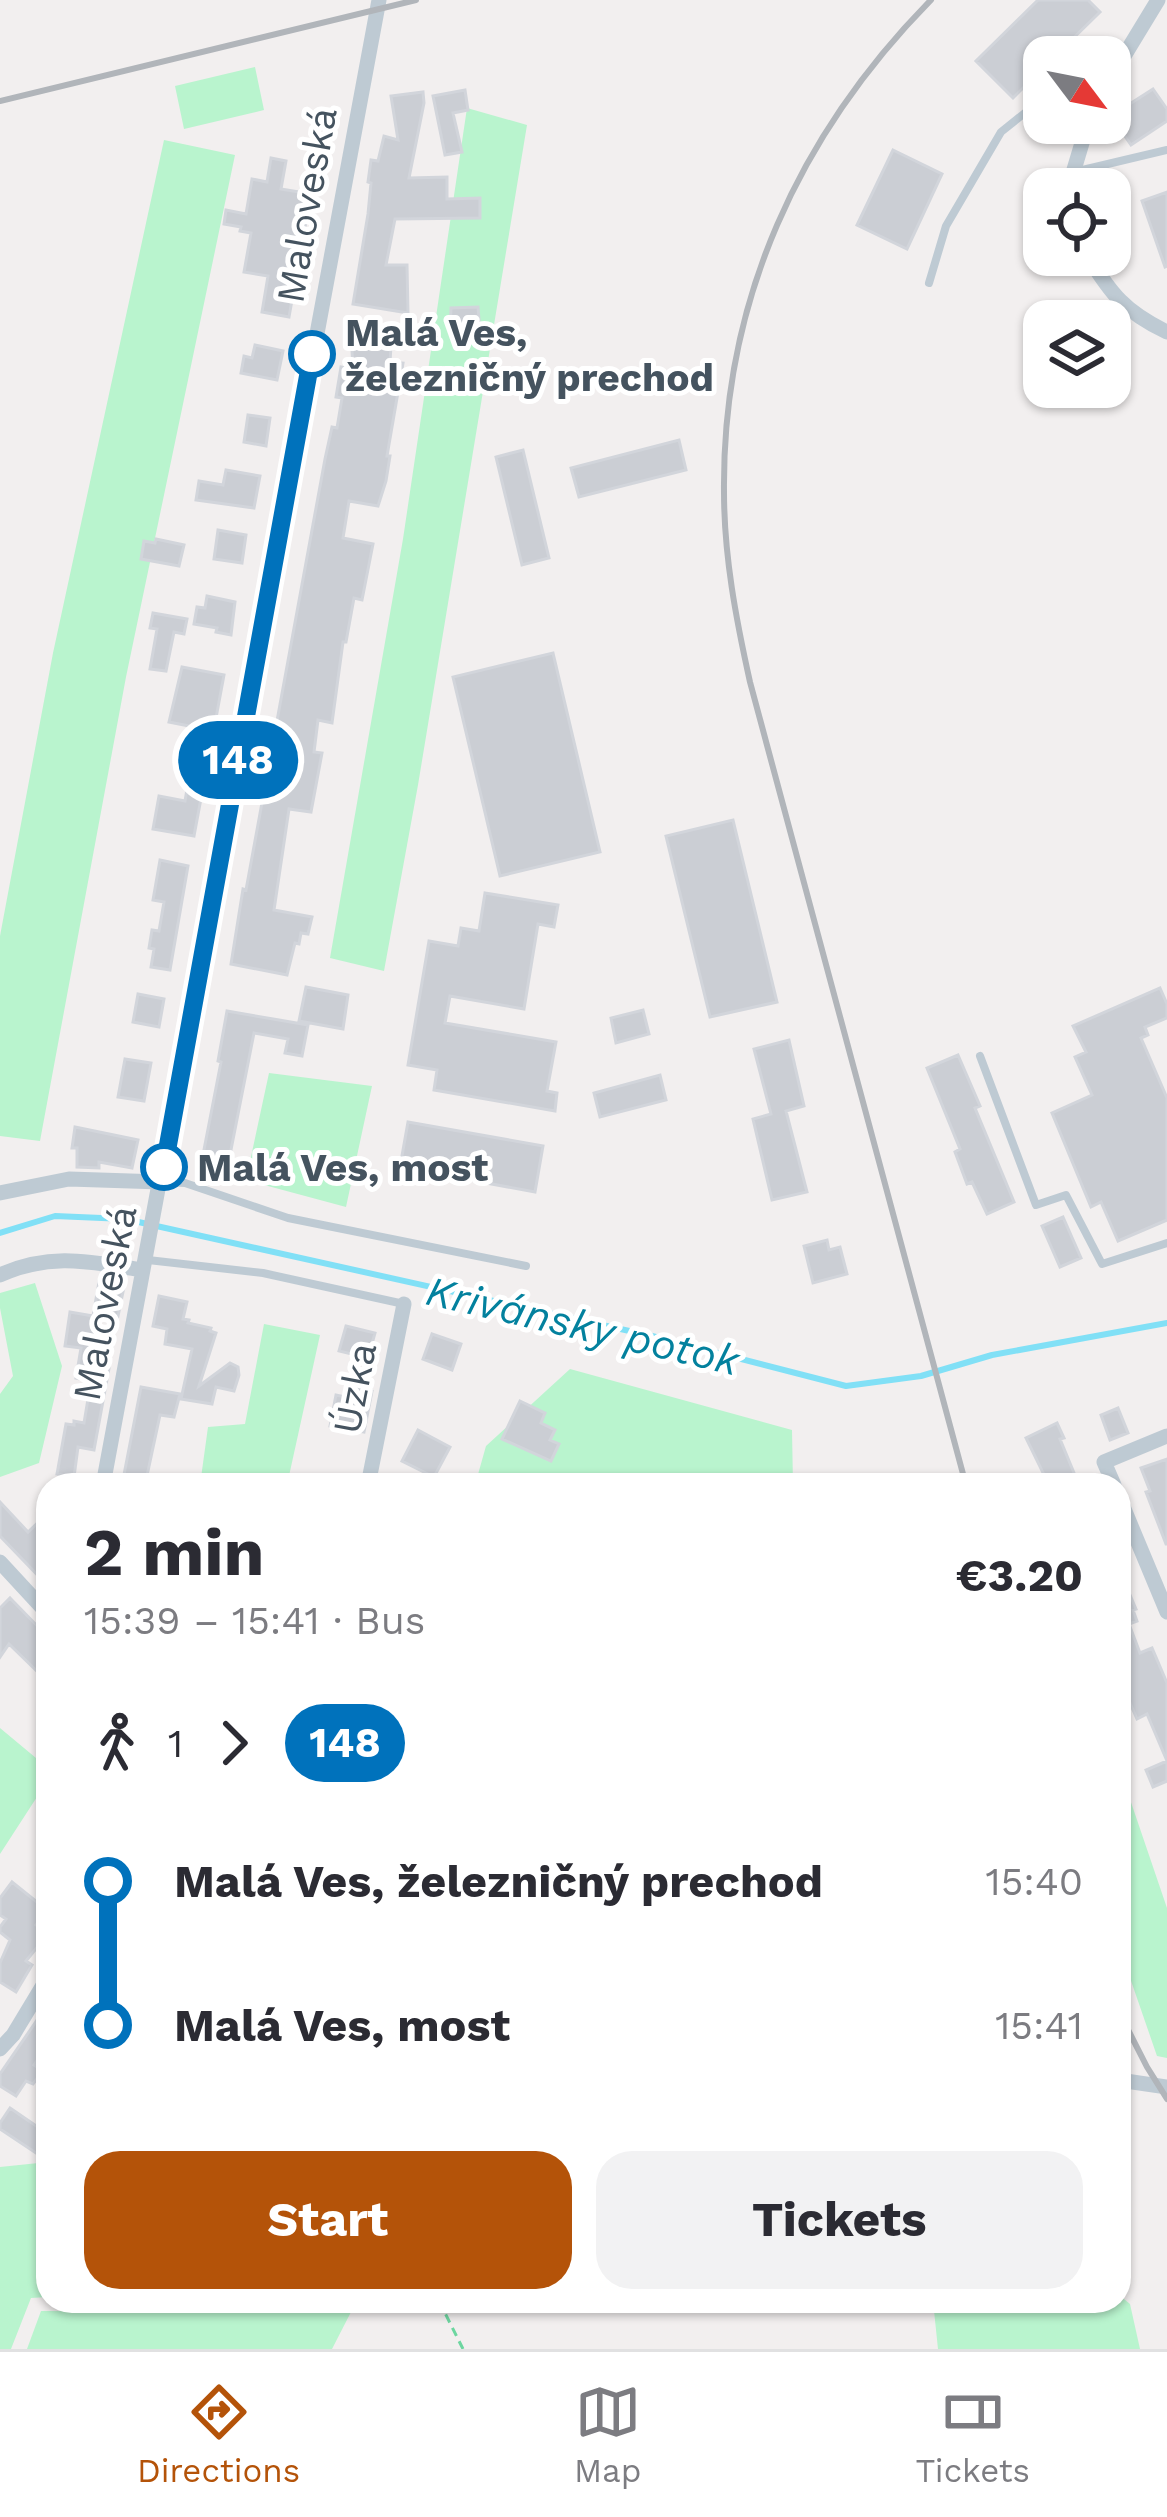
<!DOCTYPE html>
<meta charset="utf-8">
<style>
:root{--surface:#fff;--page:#f2f2f3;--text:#2b2b33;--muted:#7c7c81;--line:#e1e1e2;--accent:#b45309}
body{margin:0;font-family:"Work Sans",sans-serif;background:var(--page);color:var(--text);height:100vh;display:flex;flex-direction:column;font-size:45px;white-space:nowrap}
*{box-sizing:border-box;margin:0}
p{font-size:39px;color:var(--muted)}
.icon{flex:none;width:66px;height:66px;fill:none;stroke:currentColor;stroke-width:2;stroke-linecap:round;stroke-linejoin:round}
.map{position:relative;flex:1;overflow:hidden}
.details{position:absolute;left:36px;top:1473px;width:1095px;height:840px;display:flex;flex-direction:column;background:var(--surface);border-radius:36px;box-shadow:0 3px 9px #0004}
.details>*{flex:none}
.badge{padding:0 24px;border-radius:39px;font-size:42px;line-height:78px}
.needle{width:78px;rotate:122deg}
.tools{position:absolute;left:1023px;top:36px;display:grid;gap:24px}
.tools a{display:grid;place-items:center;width:108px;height:108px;border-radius:24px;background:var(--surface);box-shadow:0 3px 9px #0004;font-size:60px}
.map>.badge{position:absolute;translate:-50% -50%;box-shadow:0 0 0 6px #fff}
.legs{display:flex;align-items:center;gap:18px;height:132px;padding:0 48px;font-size:39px}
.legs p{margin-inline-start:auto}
.summary{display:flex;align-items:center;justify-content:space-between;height:204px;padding:0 48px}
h1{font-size:66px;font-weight:700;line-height:90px}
.button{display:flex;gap:24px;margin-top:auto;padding:24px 48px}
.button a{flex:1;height:138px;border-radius:36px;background:var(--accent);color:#fff;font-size:48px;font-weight:700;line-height:138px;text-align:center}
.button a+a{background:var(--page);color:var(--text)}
ul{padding:0 48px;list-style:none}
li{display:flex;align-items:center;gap:42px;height:144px;font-size:45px}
li i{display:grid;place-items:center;width:18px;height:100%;margin:0 15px;background:currentColor}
li i::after{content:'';width:30px;height:30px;margin:-15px;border:9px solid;border-radius:50%;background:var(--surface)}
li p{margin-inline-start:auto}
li:first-child i{background:linear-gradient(#0000 50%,currentColor 0)}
li:last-child i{background:linear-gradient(currentColor 50%,#0000 0)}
.tabs{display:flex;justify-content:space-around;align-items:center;height:168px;border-top:3px solid var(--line);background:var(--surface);font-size:33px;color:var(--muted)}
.tabs a{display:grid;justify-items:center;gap:6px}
.tabs .active{color:var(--accent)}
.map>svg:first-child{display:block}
.green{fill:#b9f4ce}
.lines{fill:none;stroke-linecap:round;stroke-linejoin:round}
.stream{stroke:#81e0f6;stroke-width:6}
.building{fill:#cbced4;stroke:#d2d5db;stroke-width:3}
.path{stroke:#6dd6a0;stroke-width:3;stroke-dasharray:9 6;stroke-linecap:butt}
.service{stroke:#becad3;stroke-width:8}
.minor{stroke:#becad3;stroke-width:15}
.rail{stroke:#b1b5ba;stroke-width:6}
.line-1-casing{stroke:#fff;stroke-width:27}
.line-1{stroke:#0072bc;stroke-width:18}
.stop-1-dot{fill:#fff;stroke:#0072bc;stroke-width:6}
.labels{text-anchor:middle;stroke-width:10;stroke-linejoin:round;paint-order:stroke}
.street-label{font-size:39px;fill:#45535f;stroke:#fff}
.stop-label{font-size:39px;font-weight:bold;fill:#45535f;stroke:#fff;text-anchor:start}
.water-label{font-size:42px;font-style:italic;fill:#03819e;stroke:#fff}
</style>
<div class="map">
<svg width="1167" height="2349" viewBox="0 0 1167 2349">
<rect width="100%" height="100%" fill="#f2efef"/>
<path class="green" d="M 255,67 L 264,110 L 184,129 L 175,86 Z
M 467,108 L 527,125 L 418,785 L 384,971 L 330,958 L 403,539 Z
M 164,140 L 235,155 L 126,677 L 40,1141 L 0,1136 L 0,936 L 53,653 Z
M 269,1073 L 372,1086 L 346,1207 L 246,1180 Z
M 35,1283 L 62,1366 L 39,1463 L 0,1477 L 0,1394 L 13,1376 L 0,1308 L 0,1293 Z
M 264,1324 L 320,1335 L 287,1485 L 200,1485 L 208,1427 L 245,1424 Z
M 570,1369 L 792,1430 L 793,1485 L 475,1485 L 486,1446 Z
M 0,1728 L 48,1768 L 48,1780 L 0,1854 Z
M 1119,1767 L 1167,1908 L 1167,2058 L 1157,2056 L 1119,1946 Z
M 48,2162 L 48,2297 L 31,2298 L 11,2349 L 0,2349 L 0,2167 Z
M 1119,2295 L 1130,2304 L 1140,2349 L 938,2349 L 933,2301 L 1119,2301 Z
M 41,2311 L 351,2312 L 332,2349 L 27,2349 Z"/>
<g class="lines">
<path class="stream" d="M 0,1233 L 55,1216 L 125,1219 L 652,1336 L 846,1386 L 921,1376 L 992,1355 L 1167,1323"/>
</g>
<path class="building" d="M 1038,0 L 1088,0 L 1100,12 L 1054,57 L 1044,57 L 1044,67 L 1013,98 L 976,61 Z
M 1153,89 L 1167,109 L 1167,121 L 1131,145 L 1111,116 Z
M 465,90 L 468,110 L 453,113 L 462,152 L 445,155 L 433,96 Z
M 423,92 L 424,103 L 409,178 L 447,177 L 447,199 L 480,198 L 480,218 L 395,219 L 386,265 L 407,265 L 408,313 L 353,304 L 368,214 L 371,183 L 368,182 L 371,160 L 378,161 L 384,136 L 398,140 L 391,96 Z
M 893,150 L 942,174 L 907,249 L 857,225 Z
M 271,158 L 286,161 L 281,189 L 311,194 L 289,317 L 262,312 L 268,276 L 244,272 L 251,233 L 240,231 L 241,227 L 224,224 L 226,210 L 246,214 L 252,179 L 267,182 Z
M 1167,192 L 1167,266 L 1165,267 L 1142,201 Z
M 478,307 L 480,332 L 450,334 L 451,308 Z
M 392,330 L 390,362 L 403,363 L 387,456 L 390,456 L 386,481 L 378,506 L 349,501 L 343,538 L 373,544 L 362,600 L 354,598 L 346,642 L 343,642 L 332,723 L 318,720 L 314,752 L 322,753 L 311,812 L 289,809 L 274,910 L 312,917 L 308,934 L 301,933 L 299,944 L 295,943 L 287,975 L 231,964 L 243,889 L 246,890 L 325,459 L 332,427 L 337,428 L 342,398 L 336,397 L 341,367 L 353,369 L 351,332 Z
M 255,345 L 283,351 L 277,380 L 241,373 L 244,356 L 252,358 Z
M 248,415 L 270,418 L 266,446 L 244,442 Z
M 679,440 L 686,470 L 579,497 L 571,468 Z
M 523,450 L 549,558 L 522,565 L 496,457 Z
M 226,470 L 260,476 L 254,508 L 196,500 L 199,481 L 223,485 Z
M 218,530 L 246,535 L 242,563 L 214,559 Z
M 156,539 L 184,545 L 179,566 L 141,559 L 144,541 L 155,543 Z
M 207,596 L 235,602 L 231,635 L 216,632 L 217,628 L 194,624 L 197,607 L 205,608 Z
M 153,613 L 187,619 L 184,634 L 174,632 L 166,671 L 150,669 L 157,629 L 150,628 Z
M 553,653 L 600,852 L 500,876 L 453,677 Z
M 182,667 L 224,675 L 194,836 L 153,829 L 159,796 L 185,801 L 190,772 L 180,770 L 189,726 L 169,722 Z
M 733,820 L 777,1002 L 710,1017 L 666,836 Z
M 160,860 L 188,866 L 170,970 L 151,967 L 154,949 L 149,948 L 152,930 L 159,931 L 164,902 L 153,900 Z
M 485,893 L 558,905 L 554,927 L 538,924 L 524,1009 L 450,996 L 445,1023 L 556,1042 L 547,1091 L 557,1093 L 555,1111 L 434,1090 L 437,1070 L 408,1065 L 429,941 L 458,946 L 461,928 L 479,931 Z
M 306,987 L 348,995 L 343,1029 L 299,1021 Z
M 1160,988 L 1167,1004 L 1167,1018 L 1145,1027 L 1148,1035 L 1141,1038 L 1167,1098 L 1167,1220 L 1118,1241 L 1101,1202 L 1091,1207 L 1052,1113 L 1092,1095 L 1075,1057 L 1086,1052 L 1073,1026 Z
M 138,994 L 164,999 L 159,1027 L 133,1022 Z
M 643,1010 L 649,1034 L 616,1043 L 611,1018 Z
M 227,1011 L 308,1025 L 302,1056 L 285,1053 L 288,1039 L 254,1033 L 228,1165 L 202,1160 L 221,1062 L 218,1061 Z
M 789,1040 L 804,1106 L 786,1111 L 807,1192 L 772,1200 L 753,1119 L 771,1114 L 754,1049 Z
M 958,1055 L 980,1106 L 975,1108 L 1014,1202 L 987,1214 L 972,1182 L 967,1184 L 955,1152 L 960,1149 L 927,1068 Z
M 125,1059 L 151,1063 L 144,1101 L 118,1097 Z
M 660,1075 L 666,1100 L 600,1117 L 594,1093 Z
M 408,1122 L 543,1146 L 535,1192 L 400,1167 Z
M 75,1127 L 138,1140 L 132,1168 L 99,1162 L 99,1168 L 77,1167 L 77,1148 L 72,1148 Z
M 1063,1217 L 1081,1258 L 1060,1267 L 1042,1226 Z
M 827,1240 L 829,1250 L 840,1247 L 847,1274 L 813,1283 L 804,1246 Z
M 99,1282 L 124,1287 L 117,1321 L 101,1318 L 94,1360 L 110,1363 L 94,1450 L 78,1447 L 74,1477 L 57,1474 L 66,1424 L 74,1425 L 74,1421 L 84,1423 L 90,1387 L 84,1386 L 85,1380 L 76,1378 L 81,1348 L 65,1346 L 70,1312 L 93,1316 Z
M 159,1296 L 187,1302 L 183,1319 L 189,1320 L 188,1323 L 211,1328 L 210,1331 L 216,1333 L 199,1386 L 230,1363 L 238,1367 L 239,1375 L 234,1391 L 216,1387 L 212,1404 L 181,1399 L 192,1349 L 165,1344 L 167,1329 L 153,1326 Z
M 346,1326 L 375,1333 L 368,1358 L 339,1351 Z
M 432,1334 L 461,1344 L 452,1370 L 423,1359 Z
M 141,1387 L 180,1394 L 174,1417 L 160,1415 L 145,1485 L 122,1485 Z
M 357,1387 L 372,1391 L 364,1432 L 330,1426 L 336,1395 L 355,1399 Z
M 520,1401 L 545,1413 L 541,1423 L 555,1430 L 550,1440 L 559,1444 L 551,1461 L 502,1439 Z
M 1118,1408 L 1128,1433 L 1110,1440 L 1101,1415 Z
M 1057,1423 L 1064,1438 L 1060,1439 L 1079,1485 L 1049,1485 L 1026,1438 Z
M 418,1430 L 450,1447 L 434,1477 L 402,1461 Z
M 1167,1459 L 1167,1544 L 1166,1544 L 1146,1492 L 1150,1491 L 1141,1468 Z
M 0,1502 L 28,1532 L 48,1513 L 48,1586 L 0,1536 Z
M 1119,1569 L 1136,1609 L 1133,1610 L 1137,1621 L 1129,1624 L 1140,1653 L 1152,1648 L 1167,1683 L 1167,1781 L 1153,1787 L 1146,1770 L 1167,1761 L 1147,1714 L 1137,1719 L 1119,1678 Z
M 10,1598 L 48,1637 L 48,1682 L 9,1644 L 0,1657 L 0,1608 Z
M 12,1882 L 47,1910 L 36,1925 L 48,1934 L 26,1961 L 32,1965 L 16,1992 L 0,1982 L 0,1963 L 10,1940 L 0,1932 L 0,1927 L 6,1919 L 0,1915 L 0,1898 Z
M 48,2004 L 48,2043 L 34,2065 L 43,2071 L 33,2084 L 26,2081 L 16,2096 L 0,2086 L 0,2074 Z
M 10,2108 L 48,2134 L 48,2161 L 0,2129 L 0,2123 Z"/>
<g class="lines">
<path class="path" d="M 439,2301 L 463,2349"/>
<path class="service" d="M 1065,123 L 1084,131
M 1074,172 L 1167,150
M 929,283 L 946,226 L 1001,132 L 1031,108 L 1044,114
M 980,1056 L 1036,1205 L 1066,1195 L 1102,1264 L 1167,1243
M 163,1182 L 185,1183 L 288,1218 L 526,1266
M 148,1260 L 263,1273 L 404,1304"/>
<path class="minor" d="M 1110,79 L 1158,0
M 1072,189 L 1073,173 L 1088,123
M 1087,255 C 1111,294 1125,312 1167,332
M 0,1193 L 69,1179 L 161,1182
M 0,1275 C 51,1252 91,1262 143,1270
M 103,1485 L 379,0
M 368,1485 L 404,1304
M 1114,1485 L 1104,1462 L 1167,1436
M 1119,1497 L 1167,1612
M 0,1562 L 48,1614
M 0,2049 L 13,2035 L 48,1977
M 1119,2080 L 1167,2087"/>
<path class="rail" d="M 931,0 C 799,134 722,301 724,492 C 724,556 736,619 750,682 L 966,1485
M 0,101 L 416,0
M 1119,2012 L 1147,2067 L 1167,2099"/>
</g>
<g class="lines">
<g class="line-1-casing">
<path id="line-1" d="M 164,1167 L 312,354"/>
</g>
<use href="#line-1" class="line-1"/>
</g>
<g class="stop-1-dot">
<circle cx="312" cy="354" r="21"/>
<circle cx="164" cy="1167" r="21"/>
</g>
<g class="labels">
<g class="street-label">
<text transform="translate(306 205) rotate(-80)" y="14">Maloveská</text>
<text transform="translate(104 1303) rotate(-79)" y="14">Maloveská</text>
<text transform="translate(354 1388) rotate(-79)" y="14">Úzka</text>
</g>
<g class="stop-label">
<text x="345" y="346">Malá Ves,<tspan x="345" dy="45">železničný prechod</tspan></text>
<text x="197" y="1181">Malá Ves, most</text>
</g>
<g class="water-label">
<text transform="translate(583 1325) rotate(13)" y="15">Krivánsky potok</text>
</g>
</g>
</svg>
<div class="tools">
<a><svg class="needle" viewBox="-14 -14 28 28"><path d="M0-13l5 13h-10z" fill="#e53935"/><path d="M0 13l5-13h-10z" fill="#7c7c81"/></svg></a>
<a><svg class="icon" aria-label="locate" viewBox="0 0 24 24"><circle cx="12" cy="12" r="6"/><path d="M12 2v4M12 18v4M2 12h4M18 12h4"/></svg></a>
<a><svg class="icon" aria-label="layers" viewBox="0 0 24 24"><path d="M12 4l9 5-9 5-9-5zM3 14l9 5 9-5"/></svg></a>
</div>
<b class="badge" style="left:238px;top:760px;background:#0072bc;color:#fff">148</b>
<section class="details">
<div class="summary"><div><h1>2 min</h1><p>15:39 – 15:41 · Bus</p></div><b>€3.20</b></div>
<div class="legs"><svg class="icon" aria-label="walk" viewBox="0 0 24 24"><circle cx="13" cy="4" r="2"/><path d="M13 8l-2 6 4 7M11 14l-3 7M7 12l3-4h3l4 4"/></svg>1<svg class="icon" aria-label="forward" viewBox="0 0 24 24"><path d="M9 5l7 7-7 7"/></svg><b class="badge" style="background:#0072bc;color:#fff">148</b></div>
<ul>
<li><i style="color:#0072bc"></i><b>Malá Ves, železničný prechod</b><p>15:40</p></li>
<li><i style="color:#0072bc"></i><b>Malá Ves, most</b><p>15:41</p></li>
</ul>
<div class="button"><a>Start</a><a>Tickets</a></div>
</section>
</div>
<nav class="tabs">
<a class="active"><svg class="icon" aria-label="directions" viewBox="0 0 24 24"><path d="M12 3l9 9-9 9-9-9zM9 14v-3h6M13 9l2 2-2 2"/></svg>Directions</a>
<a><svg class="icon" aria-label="map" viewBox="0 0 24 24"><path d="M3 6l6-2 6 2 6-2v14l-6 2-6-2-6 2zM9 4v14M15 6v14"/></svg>Map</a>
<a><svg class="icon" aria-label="tickets" viewBox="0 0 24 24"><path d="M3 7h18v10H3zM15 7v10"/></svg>Tickets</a>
</nav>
